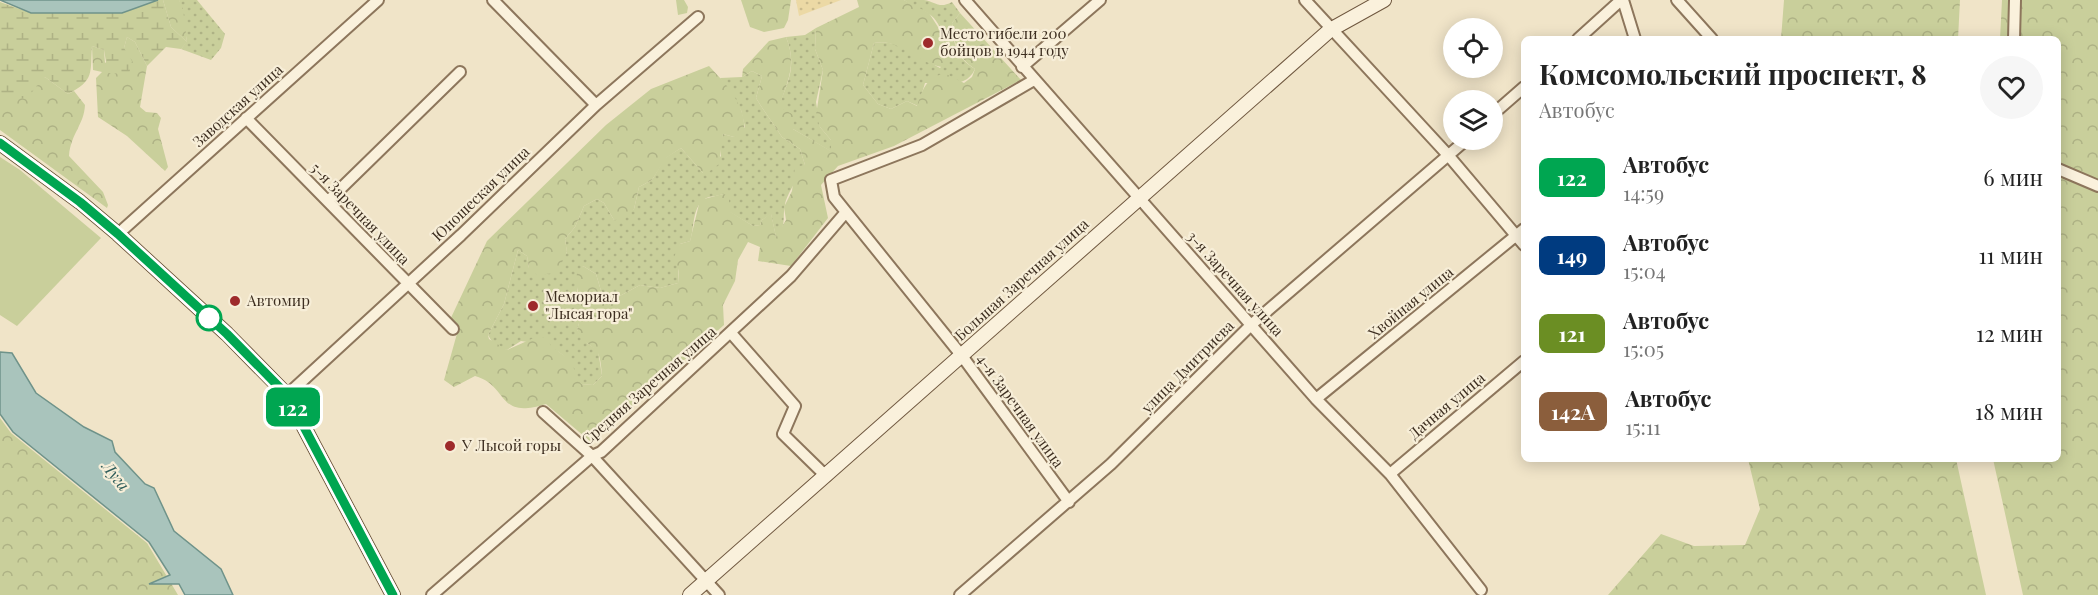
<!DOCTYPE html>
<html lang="ru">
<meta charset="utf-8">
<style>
:root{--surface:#fff;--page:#f6f6f6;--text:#222;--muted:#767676}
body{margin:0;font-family:"Playfair Display",serif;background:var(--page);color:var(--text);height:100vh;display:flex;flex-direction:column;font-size:22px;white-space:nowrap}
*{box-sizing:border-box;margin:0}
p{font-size:20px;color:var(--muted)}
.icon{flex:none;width:33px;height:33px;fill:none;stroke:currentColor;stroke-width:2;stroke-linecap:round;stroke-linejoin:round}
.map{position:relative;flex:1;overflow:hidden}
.drawer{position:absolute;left:1521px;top:36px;width:540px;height:426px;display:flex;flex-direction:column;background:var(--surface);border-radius:9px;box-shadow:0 3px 15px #0003}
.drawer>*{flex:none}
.badge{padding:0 12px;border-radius:9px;font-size:21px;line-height:39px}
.buttons{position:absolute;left:1443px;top:18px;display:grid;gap:12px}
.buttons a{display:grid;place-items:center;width:60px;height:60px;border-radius:50%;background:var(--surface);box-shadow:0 3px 15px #0003;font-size:30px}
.map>.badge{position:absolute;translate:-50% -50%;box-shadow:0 0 0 3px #fff}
.round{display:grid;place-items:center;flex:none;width:63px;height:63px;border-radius:32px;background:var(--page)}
.summary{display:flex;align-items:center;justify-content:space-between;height:102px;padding:0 18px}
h1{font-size:28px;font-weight:700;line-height:45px}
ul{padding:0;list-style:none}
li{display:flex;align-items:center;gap:18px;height:78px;padding:0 18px}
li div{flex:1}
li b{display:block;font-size:22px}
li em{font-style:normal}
li .badge{min-width:66px;font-weight:700;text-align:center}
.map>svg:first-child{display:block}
.grass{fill:url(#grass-dots)}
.forest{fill:url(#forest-crowns)}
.wetland{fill:url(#wetland-marsh)}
.sand{fill:url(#sand-dots)}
.pitch{fill:#c9cf9b}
.water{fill:#a9c4bc;stroke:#6f938a;stroke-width:1.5}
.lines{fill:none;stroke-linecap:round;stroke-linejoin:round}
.street-casing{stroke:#8d765c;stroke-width:14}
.secondary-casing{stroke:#6f573f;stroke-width:16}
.street{stroke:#faf1dc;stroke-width:10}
.secondary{stroke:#faf1dc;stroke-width:14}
.line-casing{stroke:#fff;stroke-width:14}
.line{stroke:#00a651;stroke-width:9}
.poi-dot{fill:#9e2a2b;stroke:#f7eed8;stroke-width:2}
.stop-dot{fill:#fff;stroke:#00a651;stroke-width:3}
.labels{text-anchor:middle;stroke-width:4.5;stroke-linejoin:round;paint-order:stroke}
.poi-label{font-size:15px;fill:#3d2e20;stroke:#f7eed8;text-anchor:start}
.street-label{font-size:15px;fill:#3d2e20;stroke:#f7eed8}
.water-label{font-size:16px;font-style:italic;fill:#2f5d5a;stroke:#f7eed8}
</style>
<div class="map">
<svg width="2098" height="595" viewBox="0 0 2098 595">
<defs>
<pattern id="grass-dots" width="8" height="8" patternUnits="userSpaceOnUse" patternTransform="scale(1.5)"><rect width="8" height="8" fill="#c9cf9b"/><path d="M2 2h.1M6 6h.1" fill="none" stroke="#aeb285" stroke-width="1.8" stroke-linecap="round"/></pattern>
<pattern id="forest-crowns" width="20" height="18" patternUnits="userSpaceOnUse" patternTransform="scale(1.5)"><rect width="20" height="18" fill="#c9cf9b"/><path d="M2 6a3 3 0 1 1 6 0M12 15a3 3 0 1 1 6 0" fill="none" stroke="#aeb285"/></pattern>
<pattern id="wetland-marsh" width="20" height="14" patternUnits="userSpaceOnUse" patternTransform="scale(1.5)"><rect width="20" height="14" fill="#c9cf9b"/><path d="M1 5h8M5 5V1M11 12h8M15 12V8" fill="none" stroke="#aeb285"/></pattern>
<pattern id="sand-dots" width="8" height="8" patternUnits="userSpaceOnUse" patternTransform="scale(1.5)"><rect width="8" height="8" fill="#ecd9a5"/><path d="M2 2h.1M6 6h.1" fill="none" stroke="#cbbb8e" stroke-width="1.8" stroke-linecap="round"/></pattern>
</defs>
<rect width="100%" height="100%" fill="#f0e4c8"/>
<path class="grass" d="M 179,0 L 197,0 L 225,34 L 221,48 L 211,60 L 181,49 L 187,41 Z
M 904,0 C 911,0 918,0 924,0 C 936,2 939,9 952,2 L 960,13 L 952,23 C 954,46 956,57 975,69 C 966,89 944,83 925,83 L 918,106 L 907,101 L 891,109 L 878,104 L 863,85 L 874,43 C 896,38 921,57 940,68 L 946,60 C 945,43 943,21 926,12 C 918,8 911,5 904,0 Z
M 816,28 L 815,49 L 823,70 L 816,102 L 820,127 L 831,140 L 832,152 L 793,129 L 778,107 C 789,81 797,64 786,37 L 805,35 Z
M 752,71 L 762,76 L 756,98 L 761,106 L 782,137 L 800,149 L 805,165 C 800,175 786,195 785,205 C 782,218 787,227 776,237 L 771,214 L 762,220 L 760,225 L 753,226 L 728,211 L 723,194 C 718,196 713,196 709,197 C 691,203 695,228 690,241 L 680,244 L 678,283 L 660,288 L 640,285 L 605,304 L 596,274 L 583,266 L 577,291 L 583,309 L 577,330 L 588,344 L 598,350 L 602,376 L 593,385 L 580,384 C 567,350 556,347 521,341 L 507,350 L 494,345 L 488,335 L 504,304 L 518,250 L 527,256 L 529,268 L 567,253 L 565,239 L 575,227 L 584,206 L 597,199 L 604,203 L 614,220 L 634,209 L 639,187 L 652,180 L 665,158 L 681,148 L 703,173 L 721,156 L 720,145 L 723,134 L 734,137 L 745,127 L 741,110 L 720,78 L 742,77 Z"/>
<path class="forest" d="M 163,0 L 179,0 L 183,9 L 187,42 L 171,27 Z
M 676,0 L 684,0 L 688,7 L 687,13 L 678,15 Z
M 741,0 L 791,0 L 788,20 L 784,28 L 764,32 L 750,27 Z
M 857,0 L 904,0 L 929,13 L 945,38 L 949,67 C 923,70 902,37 874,43 L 863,85 L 878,104 L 891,109 L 907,101 L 917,106 C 923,88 926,79 944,73 L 964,83 L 972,77 L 975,69 C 956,56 955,45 952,23 L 960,13 L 1021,80 L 894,146 L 838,166 L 821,185 L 828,218 L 791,266 L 758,261 L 760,247 L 748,242 L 738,260 L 735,281 L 723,305 L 724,325 L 591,442 L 546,404 C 495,420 510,386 475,376 L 454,387 L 444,380 L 458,330 L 449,322 L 487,241 L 606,125 L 651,89 L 709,66 C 726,84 750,109 743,136 L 734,137 L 723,134 L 719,164 L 702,177 L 703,173 L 681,148 L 666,158 L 652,180 L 639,187 L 634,209 L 624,219 L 614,220 L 604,203 L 597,199 L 584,206 L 575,227 L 565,239 L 567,252 L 556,273 L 537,275 L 529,268 L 527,256 L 518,250 L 504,304 L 488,335 L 489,339 L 507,350 L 536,337 L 547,338 L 551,346 L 570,360 L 581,384 L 593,385 L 602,376 C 600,337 591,356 577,330 C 585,306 575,295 577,272 L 583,266 L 596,274 L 605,304 L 640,285 L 660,288 L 678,283 L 679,271 L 674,257 L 680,244 L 690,241 L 700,200 L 723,194 L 729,196 L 729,211 L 753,226 L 760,225 L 762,220 L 771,213 L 776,237 L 786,220 L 784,207 L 792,191 L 795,167 L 805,165 L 800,149 L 782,137 L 761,106 L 756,98 L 762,76 L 752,71 L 742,77 L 743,69 L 769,41 L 786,37 C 797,64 788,81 779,107 L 794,115 L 793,129 L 831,151 L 831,140 L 820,127 L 816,115 L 823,70 L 815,49 L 816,28 L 859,7 Z
M 1784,0 L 1960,0 L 1958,39 L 1781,39 Z
M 2002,0 L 2098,0 L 2098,595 L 2023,595 L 1993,459 L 2058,459 L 2058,39 L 2000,39 Z
M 127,37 L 135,42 L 147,66 L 140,107 L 146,112 L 157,113 L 161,118 L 158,129 L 168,167 L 165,171 L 127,136 L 98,117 L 96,78 L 102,72 L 93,70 L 92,46 L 104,50 L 105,63 L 124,48 Z
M 45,77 L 68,94 L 74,91 L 85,105 C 84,125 71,133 69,156 L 103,192 L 108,205 L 107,208 L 0,130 L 0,93 L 9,93 Z
M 0,418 L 11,433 L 147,543 L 178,595 L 0,595 Z
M 1748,459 L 1956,459 L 1986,595 L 1608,595 L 1661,534 L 1694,546 L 1745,545 L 1760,509 Z"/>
<path class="wetland" d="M 158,0 L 163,0 L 171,27 L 187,42 L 181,49 L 166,47 L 147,66 L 135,42 L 127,37 L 124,48 L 132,61 L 129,74 L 108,73 L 104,50 L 92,46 C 90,73 95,80 68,94 L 45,77 L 26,99 L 0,93 L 0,2 L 31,13 L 122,13 Z"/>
<path class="sand" d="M 796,0 L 841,0 L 799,16 Z"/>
<path class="pitch" d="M 0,157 L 20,170 L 101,238 L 17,326 L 0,315 Z"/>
<path class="water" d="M 0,0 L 158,0 L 122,13 L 31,13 Z
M 0,352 L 12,353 L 36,393 L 84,427 L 112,441 L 115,452 L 145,484 L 154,488 L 174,531 L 221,569 L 233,595 L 185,595 L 179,584 L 149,584 L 170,575 L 149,542 L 13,432 L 0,414 Z"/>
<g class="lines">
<g class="street-casing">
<path id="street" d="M 493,0 L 596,105
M 965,0 L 1316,399 L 1390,474 L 1481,590
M 1305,0 L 1448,155 L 1524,245
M 1623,0 L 1635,39
M 1677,0 L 1712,39
M 1578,39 L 1621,0
M 2014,39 L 2015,0
M 1022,67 L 1100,0
M 1034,80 L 922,145 L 831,180 L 834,197 L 962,356 L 1069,502
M 1492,115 L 1524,87
M 246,118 L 453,329
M 2058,169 L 2098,186
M 328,201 L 460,72
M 118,234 L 378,0
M 731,333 L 795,406 L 783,434 L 826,476
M 287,395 L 461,235 L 596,105 L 698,17
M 1316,399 L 1524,229
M 543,412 L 592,456 L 719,595
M 1390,474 L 1524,361
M 432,595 L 592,456 L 601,452 L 791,276 L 846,212
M 960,595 L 1111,464 L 1252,324 L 1466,140"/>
</g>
<g class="secondary-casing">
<path id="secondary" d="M 0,143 L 80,202 L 118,234 L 227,334 L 287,395 L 393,595
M 690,595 L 1330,30 L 1384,0"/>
</g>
<use href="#street" class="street"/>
<use href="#secondary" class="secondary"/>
</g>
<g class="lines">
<g class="line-casing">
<path id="line" d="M 0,143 L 80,202 L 118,234 L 227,334 L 287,395 L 393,595"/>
</g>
<use href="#line" class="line"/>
</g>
<g class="poi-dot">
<circle cx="928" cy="43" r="6"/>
<circle cx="235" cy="301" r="6"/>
<circle cx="533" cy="306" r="6"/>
<circle cx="450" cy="446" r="6"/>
</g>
<circle class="stop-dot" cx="209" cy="318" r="12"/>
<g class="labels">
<g class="poi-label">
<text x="940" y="39">Место гибели 200<tspan x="940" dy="17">бойцов в 1944 году</tspan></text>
<text x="545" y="302">Мемориал<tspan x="545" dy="17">"Лысая гора"</tspan></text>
<text x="247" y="306">Автомир</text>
<text x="462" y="451">У Лысой горы</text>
</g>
<g class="street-label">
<text transform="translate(238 106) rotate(-42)" y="5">Заводская улица</text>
<text transform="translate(481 194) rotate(-44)" y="5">Юношеская улица</text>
<text transform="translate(360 214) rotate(46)" y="5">5-я Заречная улица</text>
<text transform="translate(1022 280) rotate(-42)" y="5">Большая Заречная улица</text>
<text transform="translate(1235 284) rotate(48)" y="5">3-я Заречная улица</text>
<text transform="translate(1411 303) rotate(-39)" y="5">Хвойная улица</text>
<text transform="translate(1188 367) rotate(-45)" y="5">улица Дмитриева</text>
<text transform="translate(649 386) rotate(-41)" y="5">Средняя Заречная улица</text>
<text transform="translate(1447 406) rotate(-40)" y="5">Дачная улица</text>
<text transform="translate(1020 411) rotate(54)" y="5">4-я Заречная улица</text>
</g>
<g class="water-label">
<text transform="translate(116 476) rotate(51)" y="6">Луга</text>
</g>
</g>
</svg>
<div class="buttons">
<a><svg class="icon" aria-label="locate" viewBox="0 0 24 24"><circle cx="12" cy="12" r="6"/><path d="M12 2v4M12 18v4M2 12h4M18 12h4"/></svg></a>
<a><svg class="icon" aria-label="layers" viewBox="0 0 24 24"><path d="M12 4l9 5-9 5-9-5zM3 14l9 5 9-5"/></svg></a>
</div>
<b class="badge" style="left:293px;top:407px;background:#00a651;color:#fff">122</b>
<section class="drawer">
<div class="summary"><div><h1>Комсомольский проспект, 8</h1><p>Автобус</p></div><a class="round"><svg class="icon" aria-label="heart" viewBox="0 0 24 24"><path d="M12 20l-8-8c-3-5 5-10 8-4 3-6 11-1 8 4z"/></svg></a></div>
<ul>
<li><span class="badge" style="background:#00a651;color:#fff">122</span><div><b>Автобус</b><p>14:59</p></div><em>6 мин</em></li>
<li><span class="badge" style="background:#003b80;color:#fff">149</span><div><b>Автобус</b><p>15:04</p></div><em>11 мин</em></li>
<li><span class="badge" style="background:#6b8e23;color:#fff">121</span><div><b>Автобус</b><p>15:05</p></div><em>12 мин</em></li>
<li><span class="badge" style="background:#8b5e3c;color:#fff">142А</span><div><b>Автобус</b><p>15:11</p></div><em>18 мин</em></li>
</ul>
</section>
</div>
